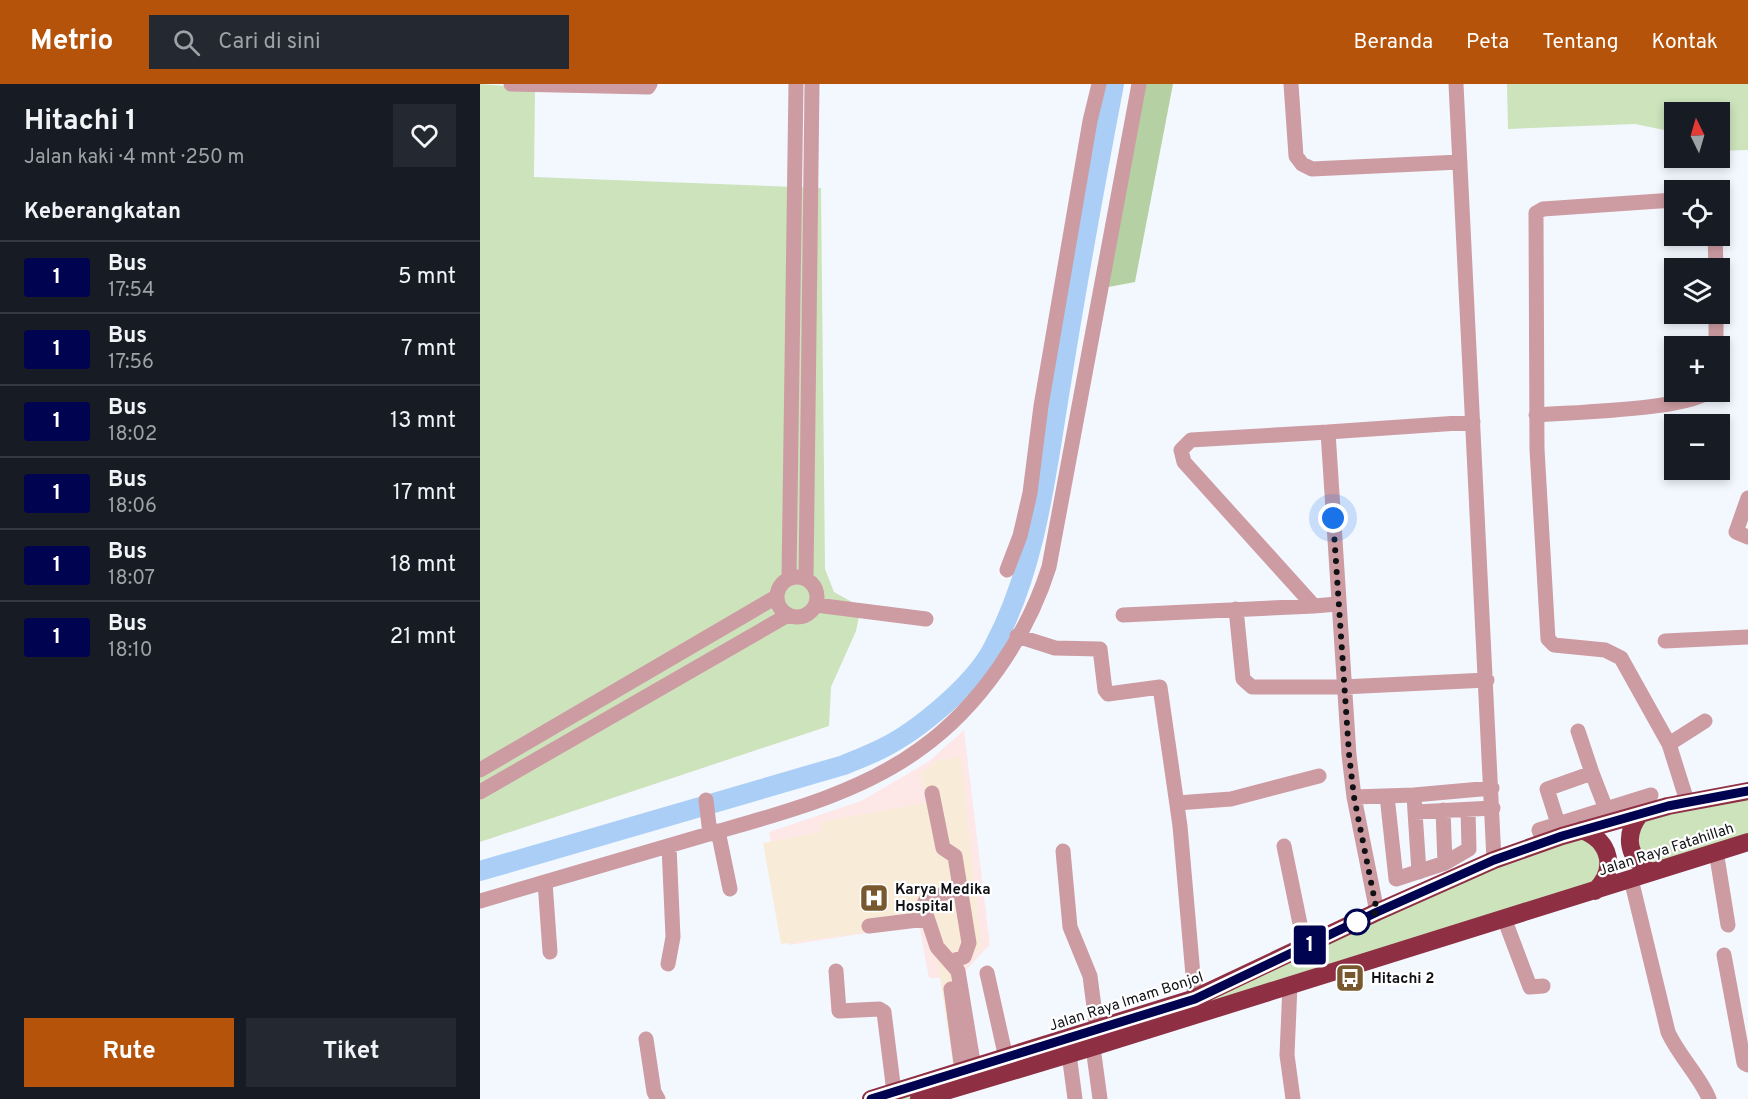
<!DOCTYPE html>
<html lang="id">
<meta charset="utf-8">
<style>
:root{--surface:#171b24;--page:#242831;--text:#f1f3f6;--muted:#9ea1a6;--line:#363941;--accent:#b45309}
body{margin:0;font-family:Overpass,sans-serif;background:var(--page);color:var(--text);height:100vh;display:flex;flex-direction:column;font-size:22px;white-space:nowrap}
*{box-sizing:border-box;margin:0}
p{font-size:20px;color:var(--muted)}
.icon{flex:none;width:33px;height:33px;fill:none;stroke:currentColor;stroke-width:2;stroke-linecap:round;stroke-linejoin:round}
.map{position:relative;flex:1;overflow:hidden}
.sheet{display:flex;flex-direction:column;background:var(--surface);width:480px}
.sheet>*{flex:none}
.badge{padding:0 12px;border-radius:4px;font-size:21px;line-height:39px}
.needle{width:39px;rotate:355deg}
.controls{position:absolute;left:1184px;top:18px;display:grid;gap:12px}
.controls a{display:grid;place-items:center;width:66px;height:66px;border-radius:0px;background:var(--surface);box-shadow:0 3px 9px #0003;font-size:30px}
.you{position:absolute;width:30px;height:30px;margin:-15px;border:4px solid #fff;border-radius:50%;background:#1a73e8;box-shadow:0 0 0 9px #1a73e833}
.map>.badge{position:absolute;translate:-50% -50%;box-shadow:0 0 0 3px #fff}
h2{padding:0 24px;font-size:22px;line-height:54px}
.round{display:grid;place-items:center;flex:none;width:63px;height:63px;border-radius:0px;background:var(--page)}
.head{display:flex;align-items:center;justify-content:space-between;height:102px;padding:0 24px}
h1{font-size:28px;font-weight:700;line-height:45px}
.cta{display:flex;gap:12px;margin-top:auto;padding:12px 24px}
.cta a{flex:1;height:69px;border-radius:0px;background:var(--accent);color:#fff;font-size:24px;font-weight:700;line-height:69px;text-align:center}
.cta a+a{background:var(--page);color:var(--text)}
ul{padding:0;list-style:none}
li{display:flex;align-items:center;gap:18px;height:72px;padding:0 24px;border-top:2px solid var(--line)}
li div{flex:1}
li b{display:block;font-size:22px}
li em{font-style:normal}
li .badge{min-width:66px;font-weight:700;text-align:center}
header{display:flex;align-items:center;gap:36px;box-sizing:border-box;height:84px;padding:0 30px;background:var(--accent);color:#fff}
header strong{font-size:28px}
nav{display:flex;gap:33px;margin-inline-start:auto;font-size:21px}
.search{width:420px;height:54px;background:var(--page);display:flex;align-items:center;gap:15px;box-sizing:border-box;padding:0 21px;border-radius:0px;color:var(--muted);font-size:22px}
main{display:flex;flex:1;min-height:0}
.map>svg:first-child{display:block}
.commercial{fill:#fee8e7}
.medical{fill:#f8ecd8}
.green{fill:#cce3bc}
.forest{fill:#b5d0a2}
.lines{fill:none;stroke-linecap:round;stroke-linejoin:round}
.river{stroke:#abcef7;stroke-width:20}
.minor{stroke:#cd9ca2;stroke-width:15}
.highway{stroke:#8f2f44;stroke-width:18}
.line-casing{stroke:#fff;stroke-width:14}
.line{stroke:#000350;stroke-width:9}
.walk{stroke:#101114;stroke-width:6;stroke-dasharray:0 10.8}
.stop-dot{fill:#fff;stroke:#000350;stroke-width:3}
.labels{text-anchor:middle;stroke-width:4.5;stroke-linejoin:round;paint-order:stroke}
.street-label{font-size:15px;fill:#101114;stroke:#fff}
.poi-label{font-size:15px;font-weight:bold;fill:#101114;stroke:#fff;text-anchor:start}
</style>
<header>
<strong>Metrio</strong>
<div class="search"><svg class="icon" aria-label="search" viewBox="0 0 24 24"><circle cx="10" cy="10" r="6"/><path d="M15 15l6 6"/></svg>Cari di sini</div>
<nav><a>Beranda</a><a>Peta</a><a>Tentang</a><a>Kontak</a></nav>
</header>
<main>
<section class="sheet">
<div class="head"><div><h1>Hitachi 1</h1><p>Jalan kaki · 4 mnt · 250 m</p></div><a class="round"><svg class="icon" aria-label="heart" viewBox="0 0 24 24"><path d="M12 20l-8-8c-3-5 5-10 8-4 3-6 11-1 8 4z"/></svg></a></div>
<h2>Keberangkatan</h2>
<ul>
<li><span class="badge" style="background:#000350;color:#fff">1</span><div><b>Bus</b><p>17:54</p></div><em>5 mnt</em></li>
<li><span class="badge" style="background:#000350;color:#fff">1</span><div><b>Bus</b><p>17:56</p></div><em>7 mnt</em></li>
<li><span class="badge" style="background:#000350;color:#fff">1</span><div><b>Bus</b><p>18:02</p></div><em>13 mnt</em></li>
<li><span class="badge" style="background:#000350;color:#fff">1</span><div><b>Bus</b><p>18:06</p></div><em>17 mnt</em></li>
<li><span class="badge" style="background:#000350;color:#fff">1</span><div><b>Bus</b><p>18:07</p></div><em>18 mnt</em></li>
<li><span class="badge" style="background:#000350;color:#fff">1</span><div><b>Bus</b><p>18:10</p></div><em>21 mnt</em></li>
</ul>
<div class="cta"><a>Rute</a><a>Tiket</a></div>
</section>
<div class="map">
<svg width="1268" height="1015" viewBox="0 0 1268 1015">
<rect width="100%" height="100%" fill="#f3f8ff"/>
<path class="commercial" d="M 484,646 L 510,861 L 478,894 L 449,894 L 439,841 L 309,861 L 289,748 L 381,717 L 448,678 Z"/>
<path class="medical" d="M 481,673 L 501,862 L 484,882 L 499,977 L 473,980 L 458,880 L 443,840 L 301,860 L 283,759 L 342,748 L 341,738 L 446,719 L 441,689 L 458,676 Z"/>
<path class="green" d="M 0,0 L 55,4 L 54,93 L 341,104 L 345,485 L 354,508 L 381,523 L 376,547 L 351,603 L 349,642 L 0,758 Z
M 1027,0 L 1268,0 L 1268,66 L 1239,67 L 1239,28 L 1194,28 L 1194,48 L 1155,40 L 1028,45 Z
M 1268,706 L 1268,758 L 1163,783 L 1154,738 Z
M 1082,752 L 1121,757 L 1123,799 L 439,1015 L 391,1015 L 617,946 Z"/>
<path class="forest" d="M 659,0 L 693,0 L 655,198 L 618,205 Z"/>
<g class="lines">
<path class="river" d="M 0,787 L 364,681 C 376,676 389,671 401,665 C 438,647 496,599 514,562 C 557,481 566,389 581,299 C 597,199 615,100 634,0"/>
<path class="minor" d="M 31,0 L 168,3 L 170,0
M 811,0 L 816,72 L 822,80 L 832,85 L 980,78
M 976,0 L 1014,776
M 1194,116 L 1063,125 L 1056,129 L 1057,365 L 1068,555 L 1074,561 L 1125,566 L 1141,574 L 1189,660 L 1207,717
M 1235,152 L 1236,184
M 1236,230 L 1236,262
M 1056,331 C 1093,328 1202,326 1228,308
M 848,348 L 711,356 L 701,366 L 704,378 L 834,522 L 857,520
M 1268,414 L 1256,448 L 1268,453
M 527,486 L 540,452 L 550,409 L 561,322 L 610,37 L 619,0
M297 513a20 20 0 1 1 40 0a20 20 0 1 1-40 0Z
M 309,494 L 316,0
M 326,494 L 332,0
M 336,521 L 446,535
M 756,525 L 763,595 L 772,603 L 863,603 L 1007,596
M 643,531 L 834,522
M 537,552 L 575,564 L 620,565 L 625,606 L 628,610 L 680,603 L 700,742 L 715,914
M 1185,557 L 1268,553
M 1189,660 L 1225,637
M 0,686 L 296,513
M 1112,689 L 1129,733
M 0,708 L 308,531
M 452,709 L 463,764 L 475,772 L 489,859 L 484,873 L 472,877
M 934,711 L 1012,704
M 907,712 L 916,795 L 965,779 L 989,765 L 988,726
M 874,713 L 934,711 L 935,728 L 1013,724
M 226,716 L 230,750
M 697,719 L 751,715 L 839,692
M 963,726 L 965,779
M 935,728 L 939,788
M 238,747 L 250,805
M 1082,752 L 1067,705 L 1112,689 L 1098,647
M 1064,758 L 1059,746 L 1171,711
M 804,762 L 825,864
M 583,767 L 590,843 L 610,892 L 617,946
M 1236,767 L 1248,841
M 1151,795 L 1188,948 C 1198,971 1222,995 1229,1015
M 65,798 L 70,868
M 480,804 L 446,816 L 443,821 L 457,863 L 478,887 L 494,984
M 0,817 C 74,795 148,774 222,752 C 295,731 377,711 440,665 C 499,623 547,553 569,483 L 659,0
M 897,828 L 874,713 L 869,671 L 848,348 L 993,338
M 1024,834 L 1050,903 L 1063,902
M 389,842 L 446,835
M 1244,871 L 1264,979 L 1268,981
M 188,880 L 193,853 L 189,762
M 356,887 L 359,927 L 399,925 L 404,928 L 414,1008
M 507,889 L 526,974
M 810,901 L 807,971 L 813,1015
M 471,905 L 482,987
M 166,955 L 174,1008 L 178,1015
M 613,963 L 620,1015
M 589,970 L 595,1015"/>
<path class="highway" d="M 1160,730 C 1143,752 1148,775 1171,788
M 1102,746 C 1131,757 1137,786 1115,807
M 391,1015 L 715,914 L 897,828 L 1014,776 L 1082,752 L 1188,722 L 1268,707
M 439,1015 L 613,963 L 1268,758"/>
</g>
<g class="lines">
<g class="line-casing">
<path id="line" d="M 391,1015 L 715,915 L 897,828 L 1014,776 L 1082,752 L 1188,722 L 1268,707"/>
</g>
<use href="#line" class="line"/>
<path class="walk" d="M 853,434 L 869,670 L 874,713 L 897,828 L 877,838"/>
</g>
<defs>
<g id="hospital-square" transform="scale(1.5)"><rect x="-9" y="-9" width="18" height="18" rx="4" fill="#78582e" stroke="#fff"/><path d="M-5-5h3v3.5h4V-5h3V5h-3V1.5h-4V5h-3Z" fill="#fff"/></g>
<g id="bus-square" transform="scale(1.5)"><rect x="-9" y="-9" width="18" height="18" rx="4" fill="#78582e" stroke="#fff"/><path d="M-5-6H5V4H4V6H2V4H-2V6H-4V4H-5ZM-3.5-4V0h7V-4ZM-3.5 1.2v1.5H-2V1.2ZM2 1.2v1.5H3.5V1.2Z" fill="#fff"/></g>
</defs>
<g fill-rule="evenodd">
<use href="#hospital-square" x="394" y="814"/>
<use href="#bus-square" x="870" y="894"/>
</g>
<circle class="stop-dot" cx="877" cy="838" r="12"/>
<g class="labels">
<g class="street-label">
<text transform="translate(1186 765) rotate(-18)" y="5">Jalan Raya Fatahillah</text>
<text transform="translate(646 917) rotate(-18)" y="5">Jalan Raya Imam Bonjol</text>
</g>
<g class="poi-label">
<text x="415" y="810">Karya Medika<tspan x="415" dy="17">Hospital</tspan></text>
<text x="891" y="899">Hitachi 2</text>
</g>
</g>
</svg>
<div class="controls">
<a><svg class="needle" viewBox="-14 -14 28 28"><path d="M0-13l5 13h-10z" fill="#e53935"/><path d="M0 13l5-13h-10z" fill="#9ea1a6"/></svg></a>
<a><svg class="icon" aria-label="locate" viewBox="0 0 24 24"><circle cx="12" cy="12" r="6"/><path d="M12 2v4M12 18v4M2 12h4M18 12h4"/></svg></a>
<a><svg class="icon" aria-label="layers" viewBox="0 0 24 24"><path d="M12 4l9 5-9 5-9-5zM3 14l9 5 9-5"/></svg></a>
<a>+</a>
<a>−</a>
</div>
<div class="you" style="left:853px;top:434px"></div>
<b class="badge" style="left:830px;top:861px;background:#000350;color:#fff">1</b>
</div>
</main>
